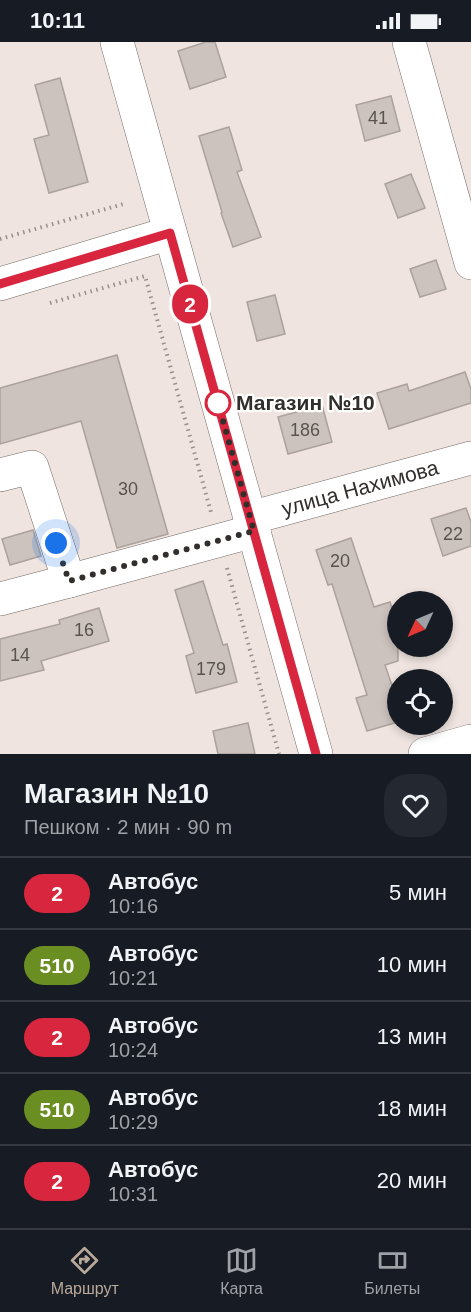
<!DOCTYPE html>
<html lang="ru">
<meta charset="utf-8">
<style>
:root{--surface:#171b24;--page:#242831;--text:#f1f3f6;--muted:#9ea1a6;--line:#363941;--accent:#b9a99a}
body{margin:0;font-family:Helvetica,sans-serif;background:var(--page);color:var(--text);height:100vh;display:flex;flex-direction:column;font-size:22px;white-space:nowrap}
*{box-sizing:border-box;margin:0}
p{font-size:20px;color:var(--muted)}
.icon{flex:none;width:33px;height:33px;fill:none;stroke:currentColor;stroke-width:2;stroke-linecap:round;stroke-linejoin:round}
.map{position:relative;height:712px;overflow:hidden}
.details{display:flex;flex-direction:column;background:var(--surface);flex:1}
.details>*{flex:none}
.badge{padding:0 12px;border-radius:20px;font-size:21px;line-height:39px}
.needle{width:39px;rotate:226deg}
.buttons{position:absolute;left:387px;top:549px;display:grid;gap:12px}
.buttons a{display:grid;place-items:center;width:66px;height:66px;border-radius:50%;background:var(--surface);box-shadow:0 3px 9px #0003;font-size:30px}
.you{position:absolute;width:30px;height:30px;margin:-15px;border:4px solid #fff;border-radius:50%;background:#1a73e8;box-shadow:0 0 0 9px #1a73e833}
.map>.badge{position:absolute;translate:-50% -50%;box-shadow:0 0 0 3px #fff}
.round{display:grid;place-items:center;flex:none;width:63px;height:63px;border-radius:24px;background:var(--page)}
.overview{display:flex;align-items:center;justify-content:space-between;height:102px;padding:0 24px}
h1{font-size:28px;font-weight:800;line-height:45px}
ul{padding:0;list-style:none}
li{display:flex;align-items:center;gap:18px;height:72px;padding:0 24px;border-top:2px solid var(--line)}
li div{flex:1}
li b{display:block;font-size:22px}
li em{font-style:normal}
li .badge{min-width:66px;font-weight:700;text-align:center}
.status{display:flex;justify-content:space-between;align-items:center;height:42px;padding:0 30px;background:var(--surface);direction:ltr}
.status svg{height:16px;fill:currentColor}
.dock{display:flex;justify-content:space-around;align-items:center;height:84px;border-top:2px solid var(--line);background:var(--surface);font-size:16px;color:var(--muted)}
.dock a{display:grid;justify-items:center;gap:3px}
.dock .on{color:var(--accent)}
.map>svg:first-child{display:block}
.building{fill:#cdc3be;stroke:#aba19d;stroke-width:1.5}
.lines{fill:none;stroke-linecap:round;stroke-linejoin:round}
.minor-casing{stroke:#746a66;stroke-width:34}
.path{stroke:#978f8c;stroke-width:4;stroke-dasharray:1.5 4.5;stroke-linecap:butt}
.minor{stroke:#fff;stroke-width:33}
.line-casing{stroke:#fff;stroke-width:14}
.line{stroke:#d7263d;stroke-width:9}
.walk{stroke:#322e2c;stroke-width:6;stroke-dasharray:0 10.8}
.stop-dot{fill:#fff;stroke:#d7263d;stroke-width:3}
.labels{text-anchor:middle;stroke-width:4.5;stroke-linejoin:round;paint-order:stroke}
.number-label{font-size:18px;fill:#595350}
.stop-label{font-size:21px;font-weight:bold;fill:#322e2c;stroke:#fff;text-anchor:start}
.street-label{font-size:21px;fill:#322e2c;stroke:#fff}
</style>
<div class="status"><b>10:11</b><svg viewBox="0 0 49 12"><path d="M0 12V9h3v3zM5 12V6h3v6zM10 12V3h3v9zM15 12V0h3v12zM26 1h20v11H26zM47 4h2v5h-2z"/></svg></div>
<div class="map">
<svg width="471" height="712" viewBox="0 0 471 712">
<rect width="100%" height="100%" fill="#efe4df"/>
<path class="building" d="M 206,0 L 215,0 L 226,35 L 190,47 L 178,9 Z
M 60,36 L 88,140 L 49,151 L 34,97 L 49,93 L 35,43 Z
M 391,54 L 400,89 L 365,99 L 356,63 Z
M 229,85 L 242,128 L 237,130 L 261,195 L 233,205 L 221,171 L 222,170 L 199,94 Z
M 411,132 L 425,166 L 398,176 L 385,142 Z
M 436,218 L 446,247 L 420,255 L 410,227 Z
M 275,253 L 285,292 L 257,299 L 247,260 Z
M 117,313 L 168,492 L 117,506 L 81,379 L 0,402 L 0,346 Z
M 465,330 L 471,347 L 471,361 L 389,387 L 377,351 L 407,342 L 409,349 Z
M 322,363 L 332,400 L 288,412 L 278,375 Z
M 466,466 L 471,480 L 471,504 L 443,514 L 431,477 Z
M 33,488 L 41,514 L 10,523 L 2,497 Z
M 351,496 L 374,565 L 390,560 L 398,585 L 398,619 L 385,623 L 398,661 L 398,680 L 367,689 L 356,656 L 367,653 L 332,542 L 328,543 L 316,508 Z
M 203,539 L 223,603 L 227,602 L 237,640 L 196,651 L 186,614 L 194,611 L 175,548 Z
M 99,566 L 109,599 L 41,619 L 44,628 L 0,639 L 0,597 L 60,582 L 59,578 Z
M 248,681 L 255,712 L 218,712 L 213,689 Z"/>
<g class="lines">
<g class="minor-casing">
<g id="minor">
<path d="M 117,0 L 316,712"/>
<path d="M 409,0 L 471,221"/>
<path d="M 0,242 L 170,191"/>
<path d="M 0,433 L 32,425 L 69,539 L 254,489"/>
<path id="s1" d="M 250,476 L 471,416"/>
<path d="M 0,557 L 69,539"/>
<path d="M 425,712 L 471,699"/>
</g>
</g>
<path class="path" d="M 0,197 L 127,161
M 50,261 L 145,234 L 211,470
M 227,526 L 279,712"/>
<use href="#minor" class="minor"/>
</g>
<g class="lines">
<g class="line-casing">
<path id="line" d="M 0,242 L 170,191 L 316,712"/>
</g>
<use href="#line" class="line"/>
<path class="walk" d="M 56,501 L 69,539 L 254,489 L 218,361"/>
</g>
<circle class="stop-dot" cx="218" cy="361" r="12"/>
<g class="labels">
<g class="number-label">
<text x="378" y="82">41</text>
<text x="305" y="394">186</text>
<text x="128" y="453">30</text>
<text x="453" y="498">22</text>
<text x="340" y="525">20</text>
<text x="84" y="594">16</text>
<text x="20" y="619">14</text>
<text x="211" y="633">179</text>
</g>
<g class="stop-label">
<text x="236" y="368">Магазин №10</text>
</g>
<g class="street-label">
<text dy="7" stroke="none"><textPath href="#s1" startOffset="114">улица Нахимова</textPath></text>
</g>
</g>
</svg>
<div class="buttons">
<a><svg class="needle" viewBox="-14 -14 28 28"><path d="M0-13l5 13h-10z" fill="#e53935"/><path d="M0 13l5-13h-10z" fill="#9ea1a6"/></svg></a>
<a><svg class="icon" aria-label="locate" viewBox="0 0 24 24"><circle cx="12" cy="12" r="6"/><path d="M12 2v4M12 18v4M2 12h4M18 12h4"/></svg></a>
</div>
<div class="you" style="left:56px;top:501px"></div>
<b class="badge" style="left:190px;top:262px;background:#d7263d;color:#fff">2</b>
</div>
<section class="details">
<div class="overview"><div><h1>Магазин №10</h1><p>Пешком · 2 мин · 90 m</p></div><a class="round"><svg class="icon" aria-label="heart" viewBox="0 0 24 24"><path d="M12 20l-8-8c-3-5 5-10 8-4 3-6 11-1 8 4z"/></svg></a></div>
<ul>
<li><span class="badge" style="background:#d7263d;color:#fff">2</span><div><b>Автобус</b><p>10:16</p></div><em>5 мин</em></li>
<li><span class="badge" style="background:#6b8e23;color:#fff">510</span><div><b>Автобус</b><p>10:21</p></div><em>10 мин</em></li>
<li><span class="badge" style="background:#d7263d;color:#fff">2</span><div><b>Автобус</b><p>10:24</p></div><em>13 мин</em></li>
<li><span class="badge" style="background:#6b8e23;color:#fff">510</span><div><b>Автобус</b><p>10:29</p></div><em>18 мин</em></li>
<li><span class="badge" style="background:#d7263d;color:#fff">2</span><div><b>Автобус</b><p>10:31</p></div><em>20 мин</em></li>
</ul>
</section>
<nav class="dock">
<a class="on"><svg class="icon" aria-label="directions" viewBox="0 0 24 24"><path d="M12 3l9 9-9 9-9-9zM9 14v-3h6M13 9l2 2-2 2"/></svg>Маршрут</a>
<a><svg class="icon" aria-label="map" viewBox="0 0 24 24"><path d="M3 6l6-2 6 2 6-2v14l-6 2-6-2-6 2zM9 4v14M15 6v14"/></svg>Карта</a>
<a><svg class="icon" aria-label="tickets" viewBox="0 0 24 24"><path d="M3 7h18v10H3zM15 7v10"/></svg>Билеты</a>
</nav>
